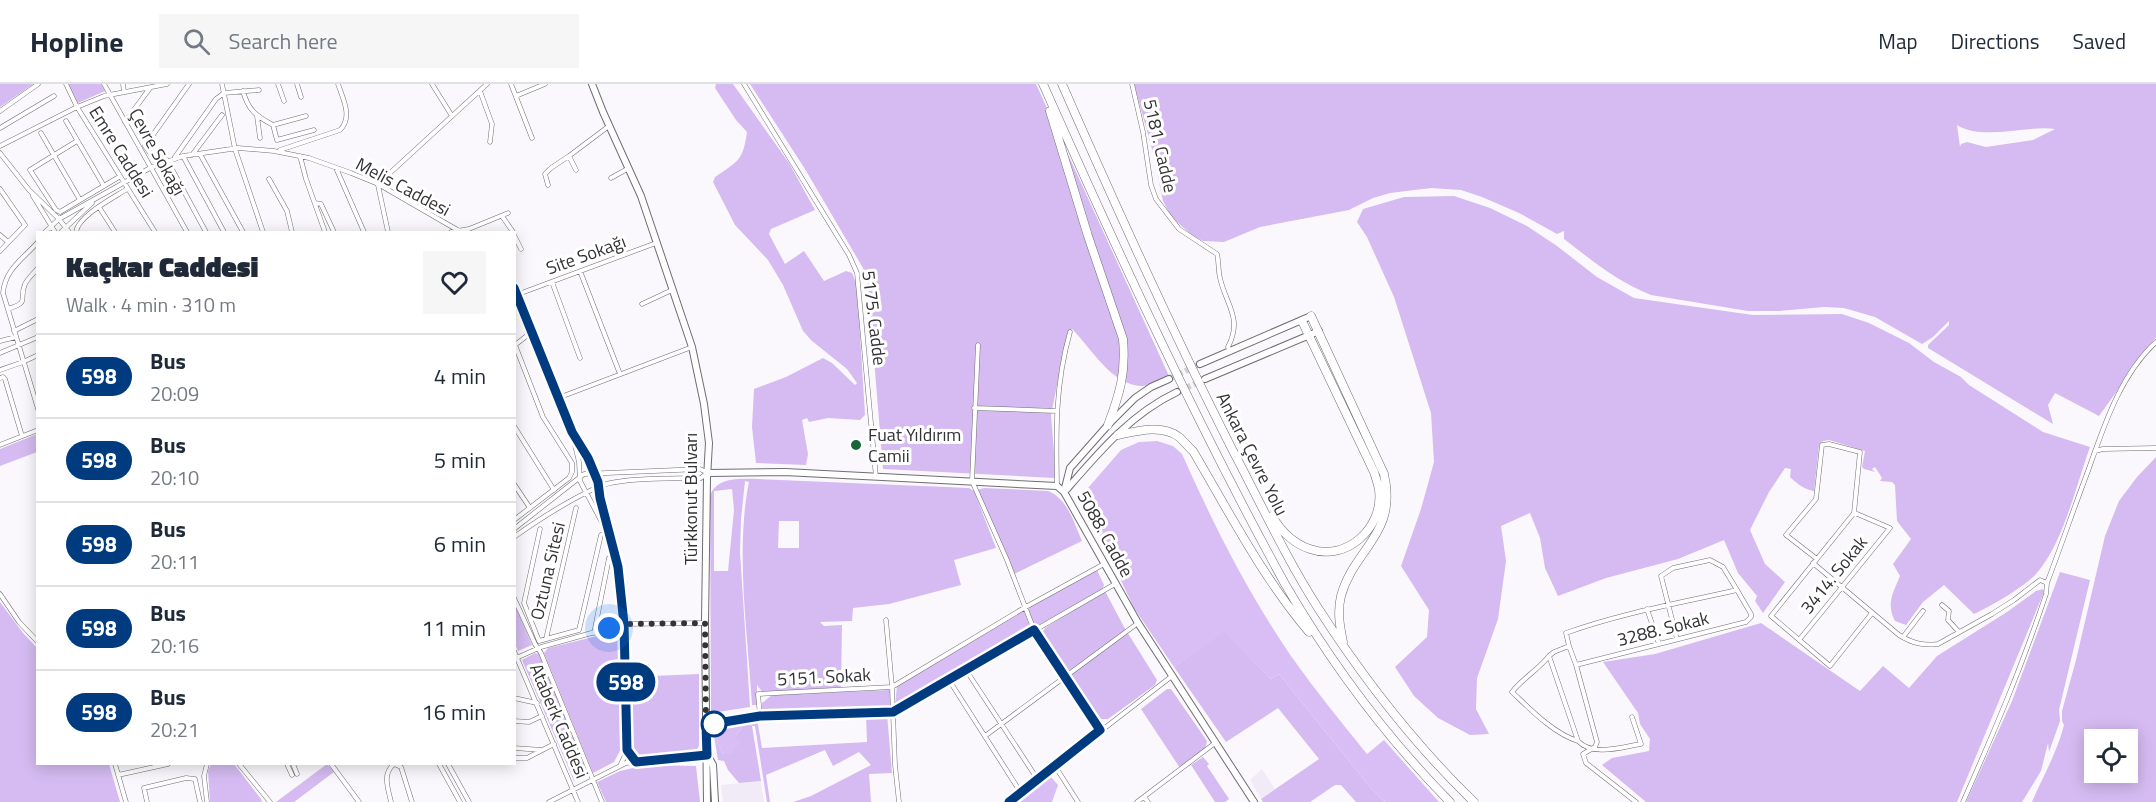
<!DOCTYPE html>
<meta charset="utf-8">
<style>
:root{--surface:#fff;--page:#f6f6f7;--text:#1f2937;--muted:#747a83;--line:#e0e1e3}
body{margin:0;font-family:"Titillium Web",sans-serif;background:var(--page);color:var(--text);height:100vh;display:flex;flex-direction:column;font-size:22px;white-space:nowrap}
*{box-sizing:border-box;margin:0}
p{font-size:20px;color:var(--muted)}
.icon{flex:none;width:33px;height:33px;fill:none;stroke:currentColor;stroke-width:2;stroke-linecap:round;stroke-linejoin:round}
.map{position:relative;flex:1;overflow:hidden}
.drawer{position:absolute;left:36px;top:147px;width:480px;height:534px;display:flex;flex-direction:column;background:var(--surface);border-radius:0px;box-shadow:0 3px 15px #0003}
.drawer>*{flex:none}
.badge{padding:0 12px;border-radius:20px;font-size:21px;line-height:39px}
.fabs{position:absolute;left:2084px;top:645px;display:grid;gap:12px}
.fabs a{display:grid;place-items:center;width:54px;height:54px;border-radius:0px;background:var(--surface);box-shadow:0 3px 15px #0003;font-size:30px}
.you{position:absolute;width:30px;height:30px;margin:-15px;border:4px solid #fff;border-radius:50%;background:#1a73e8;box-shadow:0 0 0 9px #1a73e833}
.map>.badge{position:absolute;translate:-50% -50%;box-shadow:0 0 0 3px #fff}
.round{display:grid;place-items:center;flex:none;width:63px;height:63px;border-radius:0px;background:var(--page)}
.head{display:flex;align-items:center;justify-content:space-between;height:102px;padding:0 30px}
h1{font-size:28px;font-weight:800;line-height:45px}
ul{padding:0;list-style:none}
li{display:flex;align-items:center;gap:18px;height:84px;padding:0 30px;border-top:2px solid var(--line)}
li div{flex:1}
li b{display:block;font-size:22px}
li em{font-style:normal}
li .badge{min-width:66px;font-weight:700;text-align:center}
header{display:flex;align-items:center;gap:36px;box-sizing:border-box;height:84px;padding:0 30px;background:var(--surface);border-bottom:2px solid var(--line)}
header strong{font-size:28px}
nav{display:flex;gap:33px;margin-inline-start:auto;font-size:21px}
.search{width:420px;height:54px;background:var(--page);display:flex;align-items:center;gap:15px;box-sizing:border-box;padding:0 21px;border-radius:0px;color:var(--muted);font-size:22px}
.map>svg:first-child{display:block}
.built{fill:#f1ebf7}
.green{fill:#d5bbf1;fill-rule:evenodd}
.forest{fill:#d8bef5}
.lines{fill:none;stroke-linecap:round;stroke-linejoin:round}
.secondary-tunnel{stroke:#d2d0d5;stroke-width:6;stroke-dasharray:6 3;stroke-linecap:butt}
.street-casing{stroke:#6f6d71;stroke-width:5}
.secondary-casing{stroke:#6f6d71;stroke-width:8}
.highway-casing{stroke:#6f6d71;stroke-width:9}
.street{stroke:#fff;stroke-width:4}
.secondary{stroke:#fff;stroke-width:6}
.highway{stroke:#fff;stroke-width:8}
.line-casing{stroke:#fff;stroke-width:14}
.line{stroke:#003b80;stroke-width:9}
.walk{stroke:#333234;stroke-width:6;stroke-dasharray:0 10.8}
.poi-dot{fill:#1a6736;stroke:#fff;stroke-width:2}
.stop-dot{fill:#fff;stroke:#003b80;stroke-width:3}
.labels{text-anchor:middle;stroke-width:6;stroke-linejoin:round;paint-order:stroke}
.street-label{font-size:18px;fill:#333234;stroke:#fff}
.poi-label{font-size:18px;fill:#333234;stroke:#fff;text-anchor:start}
</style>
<header>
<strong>Hopline</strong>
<div class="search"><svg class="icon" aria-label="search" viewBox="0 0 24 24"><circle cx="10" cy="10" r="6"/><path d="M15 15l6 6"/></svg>Search here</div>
<nav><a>Map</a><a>Directions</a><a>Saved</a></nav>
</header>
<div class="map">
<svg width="2156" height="718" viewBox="0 0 2156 718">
<rect width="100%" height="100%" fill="#faf8fd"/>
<path class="built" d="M 1262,685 L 1275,705 L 1261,715 L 1250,696 Z
M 761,697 L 764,718 L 723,718 L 721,701 Z"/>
<path class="green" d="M 0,0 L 33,0 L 0,23 Z
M 68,0 L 101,0 L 105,7 L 78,19 Z
M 716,0 L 733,0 L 789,79 L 815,126 L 771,145 L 769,150 L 785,180 L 804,167 L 824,197 L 846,187 L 852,189 L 857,201 L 865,331 L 860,336 L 828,334 L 809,338 L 807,334 L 802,336 L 808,370 L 806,381 L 756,379 L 752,343 L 754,305 L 786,293 L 823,274 L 832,279 L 855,301 L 857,299 L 847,285 L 812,257 L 803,247 L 783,201 L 768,176 L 735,141 L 713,98 L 715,93 C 738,77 743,77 747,48 L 736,36 L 715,4 Z
M 750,0 L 1036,0 L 1169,292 C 1161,295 1151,301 1143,302 C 1113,303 1091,264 1072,245 L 1067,251 L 1051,331 L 1056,391 L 1054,394 L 883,385 L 868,202 L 863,184 L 805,85 Z
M 1134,0 L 2156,0 L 2156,253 L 2099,332 L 2055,309 L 2048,321 L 2053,340 L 1928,264 L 1928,261 L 1949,241 L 1949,237 L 1933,253 L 1922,260 L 1875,233 L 1844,224 L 1824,223 L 1779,227 L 1748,227 L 1651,211 C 1616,197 1593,177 1564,155 L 1564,147 L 1557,150 L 1519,129 L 1482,113 L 1461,106 L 1431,104 L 1390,109 L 1373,114 L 1349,126 L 1260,143 L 1224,158 L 1203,157 L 1193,152 L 1177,138 L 1171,132 L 1163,117 L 1152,65 ZM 1957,41 C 1982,57 2026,41 2055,45 L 2033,56 L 1986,63 L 1967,58 L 1961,60 L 1960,63 Z
M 1454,112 L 1490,124 L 1527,142 L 1557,162 L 1597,193 L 1634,214 L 1753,231 L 1842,230 L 1869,239 L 1909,259 L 1934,278 L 1961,293 L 1969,301 L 2043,348 L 2090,363 C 2076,402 2063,460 2036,490 C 2023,504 1991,522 1974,530 L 1944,501 L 1923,518 L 1906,541 L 1895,537 C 1886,520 1893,509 1900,492 L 1893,480 L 1911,455 L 1897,437 L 1895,401 L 1892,398 L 1880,397 L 1882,394 L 1875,383 L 1872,385 L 1875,388 L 1864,385 L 1862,383 L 1865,367 L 1829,356 L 1823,357 L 1819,361 L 1814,407 C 1805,406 1796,399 1790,393 L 1791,385 L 1785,384 L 1769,408 L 1750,446 L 1765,480 L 1785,498 L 1763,529 L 1755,517 L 1757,512 L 1738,489 L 1724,456 L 1678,475 L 1606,494 L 1558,512 L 1545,484 L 1540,454 L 1530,429 L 1501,442 L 1506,477 L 1498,535 L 1477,594 L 1476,625 L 1489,650 L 1470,651 L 1438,634 L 1414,612 L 1395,583 L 1427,553 L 1429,526 L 1401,482 L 1421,425 L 1434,378 L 1431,329 L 1394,213 L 1367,153 L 1357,138 L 1363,125 L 1404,113 Z
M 37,350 L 37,368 L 0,382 L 0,365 Z
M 2156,373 L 2156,718 L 2032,718 C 2043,692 2057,669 2064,641 L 2062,637 L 2062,627 L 2076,576 L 2105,452 L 2119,417 L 2137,393 ZM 2094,656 L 2127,656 L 2127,688 L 2094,688 Z
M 759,395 L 969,404 L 974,407 L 996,464 L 954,476 L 961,501 L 889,520 L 853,524 L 852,537 L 820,538 L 824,542 L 842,541 L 841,603 L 763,609 L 757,601 L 757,621 L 752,621 C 748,551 735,467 749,398 L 745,397 L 741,435 L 740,468 L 750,623 L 711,629 L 710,412 C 717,392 742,395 759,395 ZM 732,405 L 734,426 L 728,487 L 714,487 L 714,407 ZM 779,437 L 799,437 L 799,464 L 778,464 Z
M 984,404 L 1048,407 C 1068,415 1074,439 1082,457 L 1014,490 L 977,406 Z
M 2060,488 L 2090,496 L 2059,626 L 2060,637 L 2049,668 L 2048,659 L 2041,687 L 2022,718 L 1966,718 L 2012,617 Z
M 2043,505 L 2044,508 L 1957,718 L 1646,718 L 1602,681 L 1612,674 L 1649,667 L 1650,655 L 1640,640 L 1638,629 L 1603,578 L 1655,570 L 1761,539 L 1860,607 L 1883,582 L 1909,604 L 1937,572 L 2007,528 L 2036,507 Z
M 1105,507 L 1124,543 L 1157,596 L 1155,601 L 1108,635 L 1099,635 L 1096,631 L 1044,554 L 1042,549 L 1045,544 Z
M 0,518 L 23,549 L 37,564 L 38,680 L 109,680 L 120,718 L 0,718 Z
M 514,519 L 532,561 L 518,567 L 515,559 Z
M 618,547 L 622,663 L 614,678 L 593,689 L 544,569 L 548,564 Z
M 1224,547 L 1271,595 L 1279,590 L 1370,703 L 1385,718 L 1356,718 L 1341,701 L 1335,701 L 1310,718 L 1263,718 L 1261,715 L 1319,675 L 1278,624 L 1226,658 L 1174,583 Z
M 535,569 L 540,570 L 588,690 L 574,697 L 522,576 Z
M 699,590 L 699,661 L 697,666 L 635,673 L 632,668 L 630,593 Z
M 1167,605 L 1171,605 L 1207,657 L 1205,665 L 1180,684 L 1141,625 Z
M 889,606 L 891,607 L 890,623 L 887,626 L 763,631 L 762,629 L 762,619 L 772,611 Z
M 887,630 L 892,689 L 869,690 L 871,718 L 793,718 L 811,712 L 871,681 L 859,668 L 833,682 L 825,666 L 766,691 L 770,718 L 767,718 L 755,642 L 752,642 L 761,697 L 739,699 L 728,686 L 724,677 L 718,676 L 714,651 L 723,670 L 736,655 L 736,651 L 748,635 L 757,635 L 762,664 L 867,658 L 866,631 Z
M 1203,673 L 1209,680 L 1207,682 L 1229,715 L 1225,718 L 1215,718 L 1191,681 Z
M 211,680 L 234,680 L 261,715 L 262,718 L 210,718 L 208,687 Z
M 327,680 L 334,688 L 294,718 L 276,718 Z
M 646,681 L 696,682 L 700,718 L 606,718 L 597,698 L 620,687 Z"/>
<path class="forest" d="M 1157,357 L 1173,362 L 1182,370 C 1213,440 1248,509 1291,572 C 1315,606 1341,638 1367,670 L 1384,656 L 1439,718 L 1385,718 L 1370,703 L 1279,590 L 1271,595 L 1224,548 L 1174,583 L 1134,524 L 1081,412 L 1121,366 L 1139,358 Z
M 1097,486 L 1104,501 L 1103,504 L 1039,541 L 1034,539 L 1028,527 L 1030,523 Z
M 1024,527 L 1029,540 L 1028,547 L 902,622 L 895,621 L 897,602 Z
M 748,635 L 736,651 L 736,655 L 739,655 L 740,658 L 731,671 L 723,670 L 714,651 L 714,646 L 721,641 Z
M 1051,693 L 1058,701 L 1052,718 L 1019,718 Z"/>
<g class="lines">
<path class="secondary-tunnel" d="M 1169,295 L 1200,280
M 1177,308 L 1201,297"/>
<g class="street-casing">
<path id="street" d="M 66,0 L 77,23 L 155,148
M 104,0 L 187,148
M 123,0 L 124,8
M 222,0 L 235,65 L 263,148
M 278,0 L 284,17
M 297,0 L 301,13
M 432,0 L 452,32
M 511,0 L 532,54
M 744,0 L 849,171 L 857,189 L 876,393
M 1132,0 L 1143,48 L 1151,101 L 1156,115 L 1179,145 L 1217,170 C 1219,178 1218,186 1220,194 C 1226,221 1243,234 1228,263 L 1230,268
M 243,7 C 248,26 256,32 273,41 L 306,32
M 480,7 L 492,40 L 490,58
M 516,12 L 545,0
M 0,27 L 38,0
M 257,32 L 260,54
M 66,37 L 104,102
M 125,38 L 150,4
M 273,41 L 277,56 L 314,46
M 0,44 L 54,12
M 41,49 L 80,116
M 77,57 L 30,86 L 56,126 L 60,128 L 119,93
M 0,62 L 77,23 L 104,12 L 167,0
M 280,66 L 340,46 C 353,33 343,15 338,0
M 0,69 L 29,106 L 59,135 L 69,148
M 200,70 L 243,148
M 192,71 L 222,31
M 183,72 L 224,148
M 300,72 L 306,95 L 325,148
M 175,73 L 216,15 L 224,9 L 259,6
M 167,76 L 206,148
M 158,80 L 145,62 L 189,0
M 336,84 L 364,148
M 576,86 L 569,72 L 609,42
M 611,94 L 629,84
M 269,95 L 287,127 L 292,148
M 378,100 L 487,0
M 378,101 L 388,148
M 548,101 L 545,90 L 551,84 L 569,72
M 0,105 L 25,141 L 0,167
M 33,112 L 55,148
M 315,119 L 321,120 L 334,148
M 99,123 L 115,148
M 502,132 L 513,148
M 45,148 L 59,135 L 150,84 L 183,72 L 238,64 L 274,67 L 309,74 L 351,89 L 378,100 L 461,148
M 61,148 L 92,119
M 76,148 C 78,132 113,114 127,105
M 451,148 L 469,145 L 508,129
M 0,151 L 8,158
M 514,151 L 521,165
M 38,158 C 23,175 5,185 3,209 L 38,325
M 580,187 L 620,290
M 552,198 L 580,274
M 514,203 L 572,348 L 588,374 L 599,398 L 600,414 L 618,483 L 624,540 L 627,666 L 636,678
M 524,208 L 656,159
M 642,220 L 672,206
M 8,225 C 31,217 18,217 25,200 C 28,194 34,189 38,184
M 14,247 L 38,235
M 0,257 L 16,253
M 515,261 L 533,247
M 978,261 L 972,397 L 1007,476 L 1034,546 L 1100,646
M 0,269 L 38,253
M 0,286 L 23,278 L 38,271
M 0,294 L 3,293 L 5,295 L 22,352
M 558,314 L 692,263
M 974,324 L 1056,327
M 514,342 L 554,406
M 573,353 L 579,378 L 580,397 L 606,446
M 0,361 L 38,346
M 2095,367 L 2103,365 L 2156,364
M 514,400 L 530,424
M 1057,402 C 1056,347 1055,301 1070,248
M 1854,429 L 1771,532 L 1830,582 L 1872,529
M 514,436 L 569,394 L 572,388 L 572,379 L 543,333 L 515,261
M 514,445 L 584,390 L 700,385 L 706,388
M 540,445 L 524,519 L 539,557 L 579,546 L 601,451 L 607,448
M 514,453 C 541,434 569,416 598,403 C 620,393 675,395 701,394 L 707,389
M 1817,475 L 1786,451 L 1816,415 L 1822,361 L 1829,360 L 1860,368 L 1854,429
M 1813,479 L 1899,551 C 1912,559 1923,562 1938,560 L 1992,530 L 2014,516 L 2040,496 L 2047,499
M 0,510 L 19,538 L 38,558
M 514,514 L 535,560 L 541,569 L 602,718
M 1942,521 L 1949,527 L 1948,536 L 1959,548
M 1647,525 L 1659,560
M 886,536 L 892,603 L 895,681 L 899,718
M 594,549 L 609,474
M 1903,553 L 1923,527
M 546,555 L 576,424
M 1677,555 L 1661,492 L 1673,484 L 1710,476 L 1723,483 L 1737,506
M 1799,556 L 1890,444 L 1855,429
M 1569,562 L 1576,581 L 1597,658 L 1595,663 L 1583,670 L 1586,679 L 1636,718
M 514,567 L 578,718
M 1549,572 L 1554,568 L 1569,562 L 1566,549 C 1621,529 1680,519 1737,506 L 1751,530 L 1751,533 L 1746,538 L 1576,581
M 514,575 L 541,563 L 624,540 L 704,539
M 966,586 L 1038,696
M 949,596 L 1021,709
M 514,614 L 537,619
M 760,632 L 758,610 L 892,603 L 1024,524 L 1104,480
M 514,637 L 529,638 L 542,632
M 707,641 L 760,632 L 893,628 L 1115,500
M 985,652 L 1138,539
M 1578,657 C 1554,650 1530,625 1512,608 C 1523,594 1538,586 1549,572 L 1578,657 C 1593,673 1622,663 1641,660 L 1632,633
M 514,664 L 542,666
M 514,674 L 527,674 L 554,660
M 115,680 L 126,718
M 207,680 L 204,692 L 207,718
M 239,680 L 270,718
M 287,680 L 292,691
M 293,680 L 297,690
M 331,680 L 359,718
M 439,680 L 460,718
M 448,680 L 469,718
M 620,682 L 627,667
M 1055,682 L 1078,718
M 118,691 L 168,680
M 1144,713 L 1148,718
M 147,718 L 144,704 L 186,694 L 195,695 L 200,718
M 391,718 C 388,704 382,690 394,680 L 401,683 L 412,718
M 549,718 L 626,679 L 707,671
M 1009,718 L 1172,592
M 1137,718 L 1215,659
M 1963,718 C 1994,648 2022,583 2046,510 L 2047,499 C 2061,462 2074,424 2088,387 C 2104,342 2120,291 2156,258"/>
</g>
<g class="secondary-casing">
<path id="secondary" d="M 592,0 L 603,28 L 641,112 L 692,263 L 704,320 L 709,359 L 707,394 L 705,539 L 707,718
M 1200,280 L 1311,232
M 1205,295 L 1319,247
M 707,389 L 785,388 L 1057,402 L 1064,408 L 1138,539 L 1254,718
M 1067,405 C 1099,368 1132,329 1177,308
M 1064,408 L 1070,384 L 1108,341 L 1135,314 L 1151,303 L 1169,295
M 708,672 L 713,681 L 715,718"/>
</g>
<g class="highway-casing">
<path id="highway" d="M 1043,0 C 1118,169 1196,338 1285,500 C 1331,579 1386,653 1450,718
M 1062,0 C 1116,123 1171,245 1232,365 C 1260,418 1286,474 1318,524 C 1363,594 1415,661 1474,718
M 1050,27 L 1088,152 L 1123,255 C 1126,289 1120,309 1108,341
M 1311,232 L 1384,390 C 1398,451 1354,464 1341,512 C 1337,528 1340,543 1343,558
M 1118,351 C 1137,347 1162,340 1179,353 C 1184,357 1188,363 1193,367 C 1229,428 1263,494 1309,548
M 1272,432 C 1281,447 1292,459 1310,465 C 1346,478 1384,444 1379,406 C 1378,400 1376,394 1374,388 L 1302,237"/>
</g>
<use href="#street" class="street"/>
<use href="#secondary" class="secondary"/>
<use href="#highway" class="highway"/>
</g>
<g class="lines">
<g class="line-casing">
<path id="line" d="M 514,204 L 572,348 L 588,374 L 598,398 L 600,414 L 618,483 L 624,540 L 627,666 L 636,678 L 707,671 L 706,641 L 760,632 L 893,628 L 1034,546 L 1100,646 L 1009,718"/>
</g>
<use href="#line" class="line"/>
<path class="walk" d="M 609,544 L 624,540 L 705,539 L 706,641 L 714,640"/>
</g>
<circle class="poi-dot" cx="856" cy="361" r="6"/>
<circle class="stop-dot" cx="714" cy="640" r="12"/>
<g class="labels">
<g class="street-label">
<text transform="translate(1160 62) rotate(77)" y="6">5181. Cadde</text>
<text transform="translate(121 68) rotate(58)" y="6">Emre Caddesi</text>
<text transform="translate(157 68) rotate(61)" y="6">Çevre Sokağı</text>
<text transform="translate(403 103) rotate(28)" y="6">Melis Caddesi</text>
<text transform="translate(586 171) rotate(-20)" y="6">Site Sokağı</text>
<text transform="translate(874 234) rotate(83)" y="6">5175. Cadde</text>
<text transform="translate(1252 370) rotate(63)" y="6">Ankara Çevre Yolu</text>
<text transform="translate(691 415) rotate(-90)" y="6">Türkkonut Bulvarı</text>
<text transform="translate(1105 450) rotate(61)" y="6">5088. Cadde</text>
<text transform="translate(548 487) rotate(-77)" y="6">Oztuna Sitesi</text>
<text transform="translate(1834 491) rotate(-51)" y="6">3414. Sokak</text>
<text transform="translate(1663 545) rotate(-14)" y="6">3288. Sokak</text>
<text transform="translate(824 593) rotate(-3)" y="6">5151. Sokak</text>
<text transform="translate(559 637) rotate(67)" y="6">Ataberk Caddesi</text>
</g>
<g class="poi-label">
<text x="868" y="357">Fuat Yıldırım<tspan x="868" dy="21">Camii</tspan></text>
</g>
</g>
</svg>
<div class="fabs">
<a><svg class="icon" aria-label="locate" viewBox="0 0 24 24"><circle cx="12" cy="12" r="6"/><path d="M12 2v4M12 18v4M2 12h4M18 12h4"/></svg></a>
</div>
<div class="you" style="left:609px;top:544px"></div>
<b class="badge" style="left:626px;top:598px;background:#003b80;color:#fff">598</b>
<section class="drawer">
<div class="head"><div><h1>Kaçkar Caddesi</h1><p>Walk · 4 min · 310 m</p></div><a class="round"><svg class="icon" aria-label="heart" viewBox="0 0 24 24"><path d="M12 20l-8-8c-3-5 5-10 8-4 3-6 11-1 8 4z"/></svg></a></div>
<ul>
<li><span class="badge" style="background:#003b80;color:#fff">598</span><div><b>Bus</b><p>20:09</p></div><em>4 min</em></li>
<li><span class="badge" style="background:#003b80;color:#fff">598</span><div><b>Bus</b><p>20:10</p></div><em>5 min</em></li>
<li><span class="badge" style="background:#003b80;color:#fff">598</span><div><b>Bus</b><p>20:11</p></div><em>6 min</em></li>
<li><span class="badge" style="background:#003b80;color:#fff">598</span><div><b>Bus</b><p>20:16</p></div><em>11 min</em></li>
<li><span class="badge" style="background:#003b80;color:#fff">598</span><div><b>Bus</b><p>20:21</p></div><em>16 min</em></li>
</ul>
</section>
</div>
